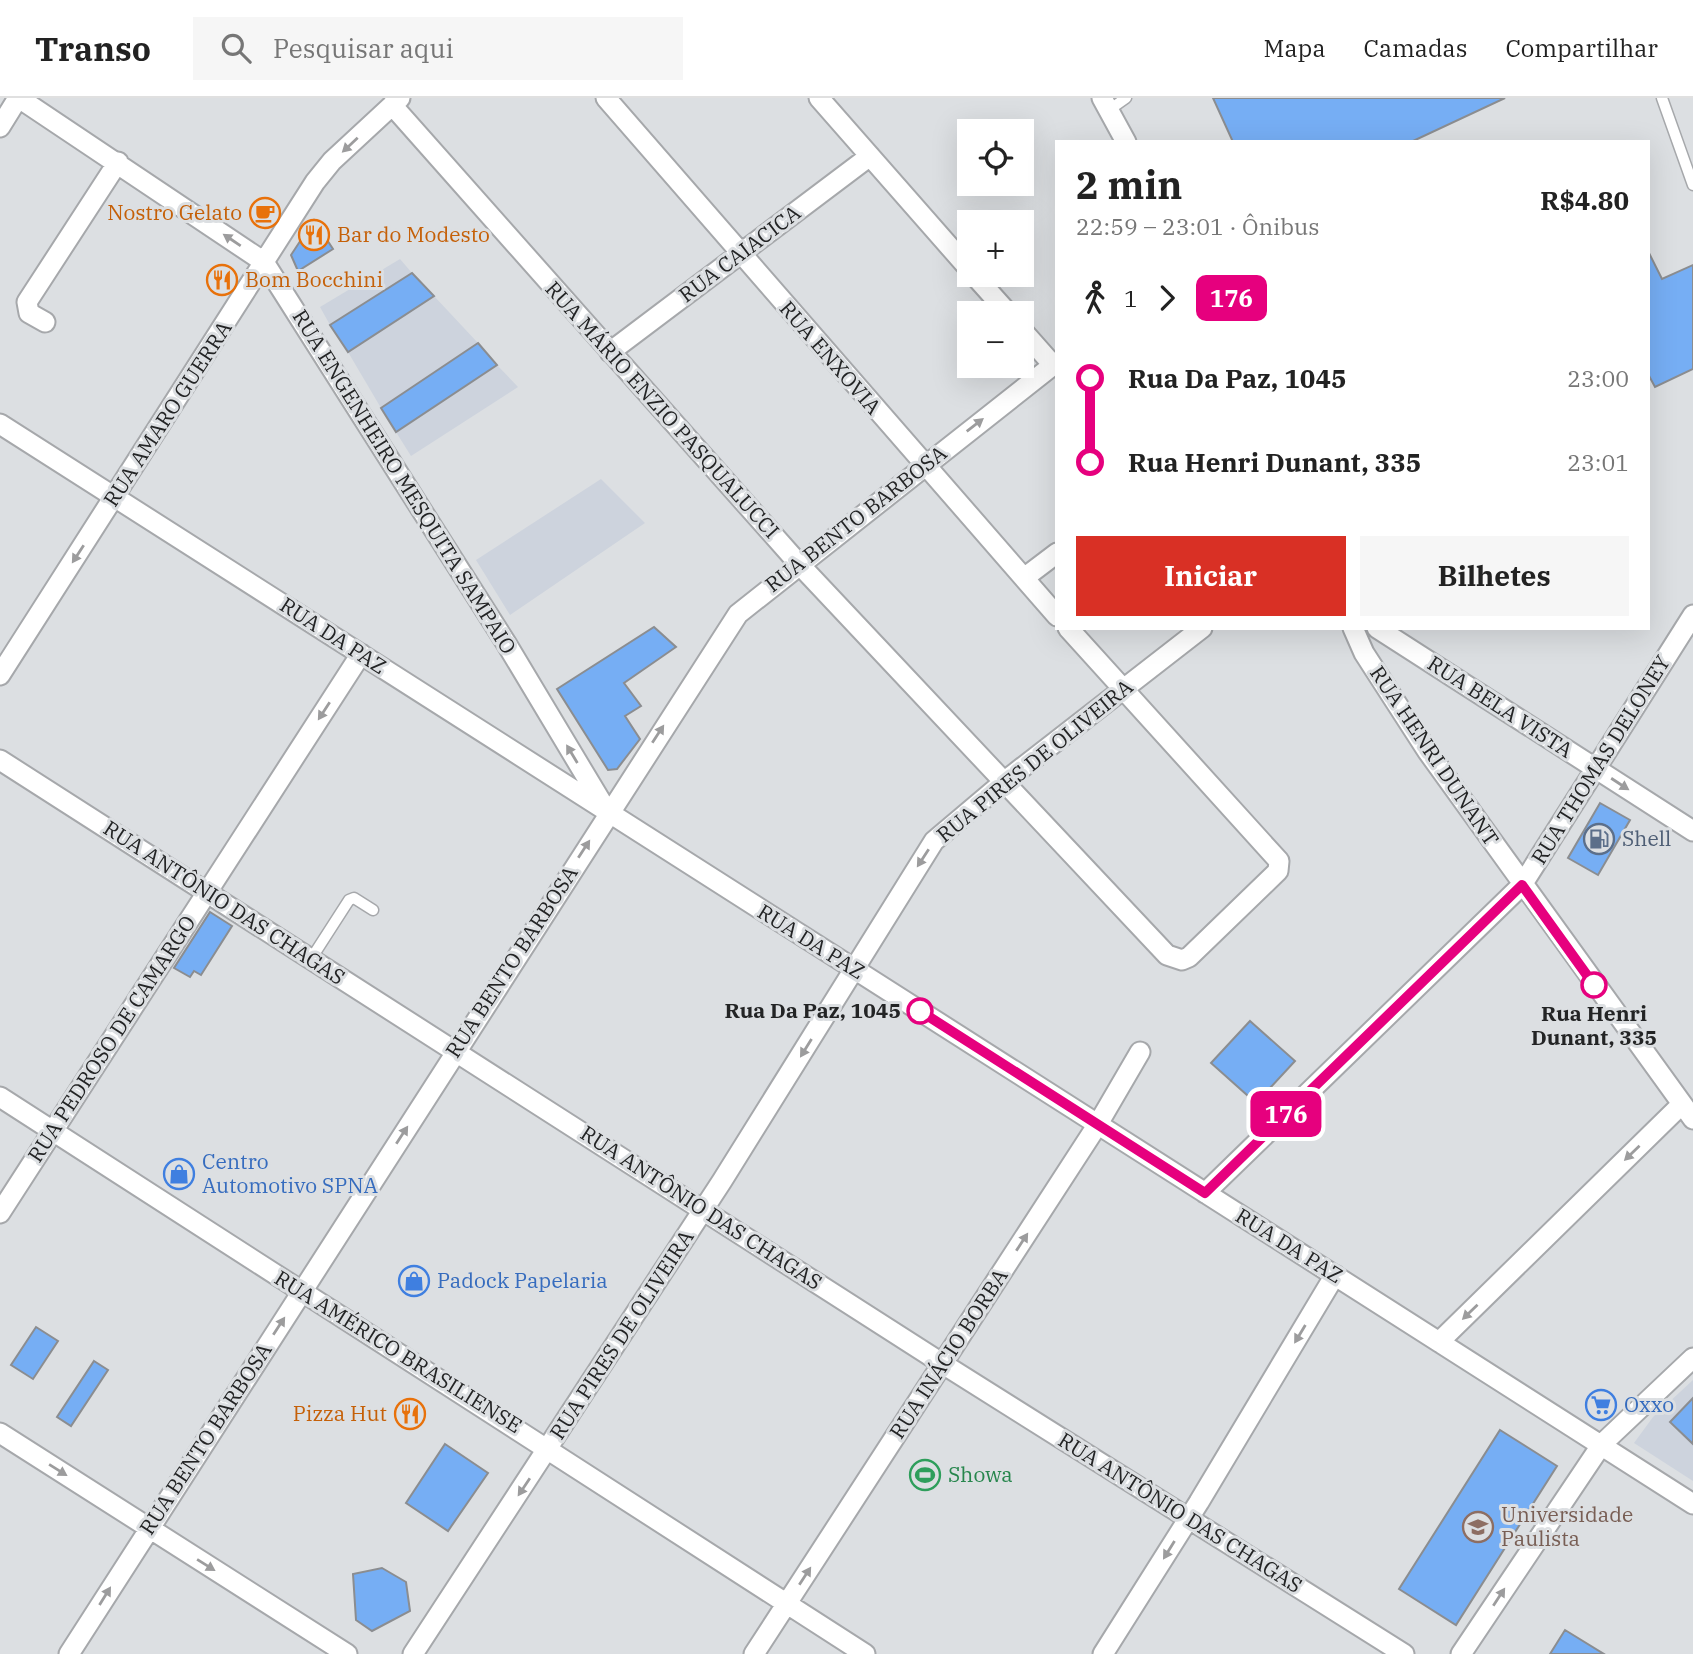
<!DOCTYPE html>
<html lang="pt">
<meta charset="utf-8">
<style>
:root{--surface:#fff;--page:#f6f6f6;--text:#222;--muted:#767676;--line:#e0e0e0;--accent:#d93025}
body{margin:0;font-family:"IBM Plex Serif",serif;background:var(--page);color:var(--text);height:100vh;display:flex;flex-direction:column;font-size:26px;white-space:nowrap}
*{box-sizing:border-box;margin:0}
p{font-size:23px;color:var(--muted)}
.icon{flex:none;width:38px;height:38px;fill:none;stroke:currentColor;stroke-width:2;stroke-linecap:round;stroke-linejoin:round}
.map{position:relative;flex:1;overflow:hidden}
.side{position:absolute;left:1055px;top:42px;width:595px;height:490px;display:flex;flex-direction:column;background:var(--surface);border-radius:0px;box-shadow:0 7px 28px #0002}
.side>*{flex:none}
.badge{padding:0 14px;border-radius:10px;font-size:24px;line-height:46px}
.buttons{position:absolute;left:957px;top:21px;display:grid;gap:14px}
.buttons a{display:grid;place-items:center;width:77px;height:77px;border-radius:0px;background:var(--surface);box-shadow:0 7px 28px #0002;font-size:35px}
.map>.badge{position:absolute;translate:-50% -50%;box-shadow:0 0 0 4px #fff}
.legs{display:flex;align-items:center;gap:10px;height:77px;padding:0 21px;font-size:23px}
.legs p{margin-inline-start:auto}
.summary{display:flex;align-items:center;justify-content:space-between;height:119px;padding:0 21px}
h1{font-size:38px;font-weight:700;line-height:52px}
.cta{display:flex;gap:14px;margin-top:auto;padding:14px 21px}
.cta a{flex:1;height:80px;border-radius:0px;background:var(--accent);color:#fff;font-size:28px;font-weight:700;line-height:80px;text-align:center}
.cta a+a{background:var(--page);color:var(--text)}
ul{padding:0 21px;list-style:none}
li{display:flex;align-items:center;gap:24px;height:84px;font-size:26px}
li i{display:grid;place-items:center;width:10px;height:100%;margin:0 9px;background:currentColor}
li i::after{content:'';width:18px;height:18px;margin:-9px;border:5px solid;border-radius:50%;background:var(--surface)}
li p{margin-inline-start:auto}
li:first-child i{background:linear-gradient(#0000 50%,currentColor 0)}
li:last-child i{background:linear-gradient(currentColor 50%,#0000 0)}
header{display:flex;align-items:center;gap:42px;box-sizing:border-box;height:98px;padding:0 35px;background:var(--surface);border-bottom:2px solid var(--line)}
header strong{font-size:33px}
nav{display:flex;gap:38px;margin-inline-start:auto;font-size:24px}
.search{width:490px;height:63px;background:var(--page);display:flex;align-items:center;gap:18px;box-sizing:border-box;padding:0 24px;border-radius:0px;color:var(--muted);font-size:26px}
.map>svg:first-child{display:block}
.built{fill:#cdd3dd}
.building{fill:#76aef4;stroke:#8b8d90;stroke-width:2}
.lines{fill:none;stroke-linecap:round;stroke-linejoin:round}
.service-casing{stroke:#a6a8ab;stroke-width:13}
.minor-casing{stroke:#a6a8ab;stroke-width:23}
.service{stroke:#fff;stroke-width:10}
.minor{stroke:#fff;stroke-width:19}
.oneway{fill:#9c9c9d}
.line-1-casing{stroke:#fff;stroke-width:16}
.line-1{stroke:#e6007e;stroke-width:10}
.stop-1-dot{fill:#fff;stroke:#e6007e;stroke-width:3.5}
.labels{text-anchor:middle;stroke-width:6;stroke-linejoin:round;paint-order:stroke}
.food-label{font-size:21px;fill:#c56008;stroke:#dcdfe2;text-anchor:end}
.street-label{font-size:21px;fill:#232425;stroke:#dcdfe2}
.service-label{font-size:21px;fill:#4e5e75;stroke:#dcdfe2;text-anchor:start}
.stop-label{font-size:21px;font-weight:bold;fill:#232425;stroke:#dcdfe2;text-anchor:end}
.shop-label{font-size:21px;fill:#366cbe;stroke:#dcdfe2;text-anchor:start}
.leisure-label{font-size:21px;fill:#27864d;stroke:#dcdfe2;text-anchor:start}
.education-label{font-size:21px;fill:#785e54;stroke:#dcdfe2;text-anchor:start}
</style>
<header>
<strong>Transo</strong>
<div class="search"><svg class="icon" aria-label="search" viewBox="0 0 24 24"><circle cx="10" cy="10" r="6"/><path d="M15 15l6 6"/></svg>Pesquisar aqui</div>
<nav><a>Mapa</a><a>Camadas</a><a>Compartilhar</a></nav>
</header>
<div class="map">
<svg width="1693" height="1556" viewBox="0 0 1693 1556">
<rect width="100%" height="100%" fill="#dcdfe2"/>
<path class="built" d="M 400,161 L 412,175 L 330,227 L 320,209 Z
M 434,198 L 478,245 L 381,310 L 348,254 Z
M 497,267 L 518,289 L 411,358 L 396,334 Z
M 601,381 L 645,425 L 510,517 L 476,462 Z
M 1693,1282 L 1693,1383 L 1634,1345 L 1653,1319 Z"/>
<path class="building" d="M 1213,0 L 1505,0 L 1411,44 L 1233,44 Z
M 314,122 L 333,151 L 298,173 L 291,157 Z
M 1648,153 L 1662,181 L 1693,167 L 1693,271 L 1655,289 L 1648,276 Z
M 412,175 L 434,198 L 348,254 L 330,227 Z
M 478,245 L 497,267 L 396,334 L 381,310 Z
M 654,529 L 676,549 L 624,585 L 641,608 L 625,618 L 640,641 L 617,671 L 608,672 L 557,591 Z
M 1600,705 L 1630,722 L 1598,777 L 1568,760 Z
M 210,814 L 232,828 L 201,877 L 194,873 L 190,879 L 174,870 Z
M 1250,923 L 1295,963 L 1256,1005 L 1211,965 Z
M 36,1229 L 58,1243 L 33,1281 L 11,1267 Z
M 94,1263 L 108,1272 L 71,1328 L 57,1319 Z
M 1693,1300 L 1693,1346 L 1670,1324 Z
M 1500,1332 L 1557,1368 L 1456,1527 L 1399,1491 Z
M 445,1346 L 488,1375 L 448,1433 L 406,1405 Z
M 382,1470 L 406,1484 L 410,1513 L 372,1533 L 356,1522 L 353,1476 Z
M 1565,1532 L 1604,1556 L 1550,1556 Z"/>
<g class="lines">
<g class="service-casing">
<path id="service" d="M 1662,0 L 1693,87
M 1109,12 L 1126,0
M 311,861 L 349,802 L 354,800 L 373,812"/>
</g>
<g class="minor-casing">
<path id="minor" d="M 19,0 L 264,164 L 506,545 L 605,710
M 606,0 L 1057,518
M 819,0 L 970,172
M 1102,0 L 1126,44
M 392,7 L 799,466 L 1167,857 L 1182,862 L 1189,859 L 1278,773 L 1279,763 L 1068,530
M 0,29 L 18,0
M 974,177 L 1008,215
M 45,224 L 29,215 L 27,204 L 118,64
M 1022,232 L 1053,267
M 610,254 L 870,58
M 0,326 L 1693,1406
M 1024,480 L 1057,455
M 1353,530 L 1364,555 L 1428,654 L 1693,1021
M 1377,530 L 1693,733
M 0,577 L 315,84 L 332,63 L 400,0
M 0,662 L 943,1266 L 1404,1556
M 0,999 L 865,1556
M 1205,1095 L 1522,787 L 1693,517
M 0,1115 L 361,556
M 1439,1244 L 1681,1007
M 0,1335 L 347,1556
M 69,1556 L 738,516 L 1057,264
M 413,1556 L 722,1083 L 934,743 L 1005,683 L 1202,530
M 754,1556 L 1098,1026 L 1140,954
M 1103,1556 L 1199,1404 L 1335,1177
M 1461,1556 L 1602,1346 L 1693,1260"/>
</g>
<use href="#service" class="service"/>
<use href="#minor" class="minor"/>
</g>
<defs><path id="oneway-solid" d="M-6-.8H1V-3.2L6.5 0L1 3.2V.8H-6Z" transform="scale(1.75)"/></defs>
<g class="oneway">
<use href="#oneway-solid" transform="translate(350 47) rotate(137)"/>
<use href="#oneway-solid" transform="translate(232 142) rotate(-146)"/>
<use href="#oneway-solid" transform="translate(975 327) rotate(-38)"/>
<use href="#oneway-solid" transform="translate(78 456) rotate(123)"/>
<use href="#oneway-solid" transform="translate(324 613) rotate(123)"/>
<use href="#oneway-solid" transform="translate(658 636) rotate(-57)"/>
<use href="#oneway-solid" transform="translate(572 656) rotate(-121)"/>
<use href="#oneway-solid" transform="translate(1620 686) rotate(33)"/>
<use href="#oneway-solid" transform="translate(584 751) rotate(-57)"/>
<use href="#oneway-solid" transform="translate(923 760) rotate(123)"/>
<use href="#oneway-solid" transform="translate(806 950) rotate(122)"/>
<use href="#oneway-solid" transform="translate(402 1037) rotate(-57)"/>
<use href="#oneway-solid" transform="translate(1632 1055) rotate(136)"/>
<use href="#oneway-solid" transform="translate(1022 1144) rotate(-57)"/>
<use href="#oneway-solid" transform="translate(1470 1214) rotate(136)"/>
<use href="#oneway-solid" transform="translate(279 1228) rotate(-57)"/>
<use href="#oneway-solid" transform="translate(1300 1236) rotate(121)"/>
<use href="#oneway-solid" transform="translate(58 1372) rotate(32)"/>
<use href="#oneway-solid" transform="translate(524 1389) rotate(124)"/>
<use href="#oneway-solid" transform="translate(1169 1452) rotate(122)"/>
<use href="#oneway-solid" transform="translate(206 1467) rotate(32)"/>
<use href="#oneway-solid" transform="translate(805 1478) rotate(-57)"/>
<use href="#oneway-solid" transform="translate(105 1498) rotate(-58)"/>
<use href="#oneway-solid" transform="translate(1499 1499) rotate(-57)"/>
</g>
<g class="lines">
<g class="line-1-casing">
<path id="line-1" d="M 920,913 L 1205,1095 L 1522,787 L 1594,887"/>
</g>
<use href="#line-1" class="line-1"/>
</g>
<defs>
<g id="cafe-ring" transform="scale(1.575)"><circle r="9.5" fill="#dcdfe2" stroke="#e8710a" stroke-width="1.5"/><path d="M-5.5-4.5H6V0H3Q3 3.5 0 3.5H-2.5Q-5.5 3.5-5.5 0ZM3-3.2v2h1.7v-2ZM-6 4.5H4V6H-6Z" fill="#e8710a"/></g>
<g id="restaurant-ring" transform="scale(1.575)"><circle r="9.5" fill="#dcdfe2" stroke="#e8710a" stroke-width="1.5"/><path d="M-5-6h1v4h1v-4h1v4h1v-4h1v5L-1.5 .5V6h-2V.5L-5-1ZM5-6V6H3V1.5H1.5Q1.5-4 5-6Z" fill="#e8710a"/></g>
<g id="fuel-ring" transform="scale(1.575)"><circle r="9.5" fill="#dcdfe2" stroke="#5c6f8a" stroke-width="1.5"/><path d="M-5.5-6h7V0h2V4h1.3V-2.5L3-4.5l.8-.8L6-3V5H2.5V1h-1V6h-7ZM-4.2-4.7v3.2H.2V-4.7Z" fill="#5c6f8a"/></g>
<g id="shop-ring" transform="scale(1.575)"><circle r="9.5" fill="#dcdfe2" stroke="#3f7fe0" stroke-width="1.5"/><path d="M-5-2.5h2.3a2.7 3.5 0 0 1 5.4 0H5L5.5 6h-11ZM-1.5-2.5h3a1.5 2.3 0 0 0-3 0Z" fill="#3f7fe0"/></g>
<g id="supermarket-ring" transform="scale(1.575)"><circle r="9.5" fill="#dcdfe2" stroke="#3f7fe0" stroke-width="1.5"/><path d="M-6-5.5h2.5l.6 2H6L4.5 2H-2.5L-4.4-4H-6ZM-1.5 3.2a1.3 1.3 0 1 0 .1 0ZM3 3.2a1.3 1.3 0 1 0 .1 0Z" fill="#3f7fe0"/></g>
<g id="stadium-ring" transform="scale(1.575)"><circle r="9.5" fill="#dcdfe2" stroke="#2e9e5b" stroke-width="1.5"/><path d="M0-5a6.5 5 0 1 0 0 10a6.5 5 0 1 0 0-10ZM-3.5-1.8h7v3.6h-7Z" fill="#2e9e5b"/></g>
<g id="university-ring" transform="scale(1.575)"><circle r="9.5" fill="#dcdfe2" stroke="#8d6e63" stroke-width="1.5"/><path d="M0-5L7-2L0 1L-7-2ZM-4 1L0 2.5L4 1V4Q0 6-4 4Z" fill="#8d6e63"/></g>
</defs>
<g fill-rule="evenodd">
<use href="#cafe-ring" x="265" y="115"/>
<use href="#restaurant-ring" x="314" y="137"/>
<use href="#restaurant-ring" x="222" y="182"/>
<use href="#fuel-ring" x="1599" y="741"/>
<use href="#shop-ring" x="179" y="1076"/>
<use href="#shop-ring" x="414" y="1183"/>
<use href="#supermarket-ring" x="1601" y="1307"/>
<use href="#restaurant-ring" x="410" y="1316"/>
<use href="#stadium-ring" x="925" y="1377"/>
<use href="#university-ring" x="1478" y="1429"/>
</g>
<g class="stop-1-dot">
<circle cx="1594" cy="887" r="12"/>
<circle cx="920" cy="913" r="12"/>
</g>
<g class="labels">
<g class="food-label">
<text x="242" y="122">Nostro Gelato</text>
<text x="337" y="144" text-anchor="start">Bar do Modesto</text>
<text x="245" y="189" text-anchor="start">Bom Bocchini</text>
<text x="387" y="1323">Pizza Hut</text>
</g>
<g class="street-label">
<text transform="translate(740 156) rotate(-37)" y="7">RUA CAIACICA</text>
<text transform="translate(830 260) rotate(49)" y="7">RUA ENXOVIA</text>
<text transform="translate(662 312) rotate(48)" y="7">RUA MÁRIO ENZIO PASQUALUCCI</text>
<text transform="translate(168 316) rotate(-57)" y="7">RUA AMARO GUERRA</text>
<text transform="translate(404 384) rotate(58)" y="7">RUA ENGENHEIRO MESQUITA SAMPAIO</text>
<text transform="translate(856 421) rotate(-38)" y="7">RUA BENTO BARBOSA</text>
<text transform="translate(333 538) rotate(33)" y="7">RUA DA PAZ</text>
<text transform="translate(1500 609) rotate(33)" y="7">RUA BELA VISTA</text>
<text transform="translate(1434 658) rotate(56)" y="7">RUA HENRI DUNANT</text>
<text transform="translate(1601 662) rotate(-58)" y="7">RUA THOMAS DELONEY</text>
<text transform="translate(1035 663) rotate(-39)" y="7">RUA PIRES DE OLIVEIRA</text>
<text transform="translate(224 805) rotate(33)" y="7">RUA ANTÔNIO DAS CHAGAS</text>
<text transform="translate(811 844) rotate(32)" y="7">RUA DA PAZ</text>
<text transform="translate(512 864) rotate(-57)" y="7">RUA BENTO BARBOSA</text>
<text transform="translate(112 941) rotate(-57)" y="7">RUA PEDROSO DE CAMARGO</text>
<text transform="translate(701 1110) rotate(33)" y="7">RUA ANTÔNIO DAS CHAGAS</text>
<text transform="translate(1289 1148) rotate(32)" y="7">RUA DA PAZ</text>
<text transform="translate(622 1237) rotate(-57)" y="7">RUA PIRES DE OLIVEIRA</text>
<text transform="translate(398 1254) rotate(32)" y="7">RUA AMÉRICO BRASILIENSE</text>
<text transform="translate(949 1256) rotate(-57)" y="7">RUA INÁCIO BORBA</text>
<text transform="translate(206 1341) rotate(-57)" y="7">RUA BENTO BARBOSA</text>
<text transform="translate(1180 1415) rotate(32)" y="7">RUA ANTÔNIO DAS CHAGAS</text>
</g>
<g class="service-label">
<text x="1622" y="748">Shell</text>
</g>
<g class="stop-label">
<text x="901" y="920">Rua Da Paz, 1045</text>
<text x="1594" y="923" text-anchor="middle">Rua Henri<tspan x="1594" dy="24">Dunant, 335</tspan></text>
</g>
<g class="shop-label">
<text x="202" y="1071">Centro<tspan x="202" dy="24">Automotivo SPNA</tspan></text>
<text x="437" y="1190">Padock Papelaria</text>
<text x="1624" y="1314">Oxxo</text>
</g>
<g class="leisure-label">
<text x="948" y="1384">Showa</text>
</g>
<g class="education-label">
<text x="1501" y="1424">Universidade<tspan x="1501" dy="24">Paulista</tspan></text>
</g>
</g>
</svg>
<div class="buttons">
<a><svg class="icon" aria-label="locate" viewBox="0 0 24 24"><circle cx="12" cy="12" r="6"/><path d="M12 2v4M12 18v4M2 12h4M18 12h4"/></svg></a>
<a>+</a>
<a>−</a>
</div>
<b class="badge" style="left:1286px;top:1016px;background:#e6007e;color:#fff">176</b>
<section class="side">
<div class="summary"><div><h1>2 min</h1><p>22:59 – 23:01 · Ônibus</p></div><b>R$4.80</b></div>
<div class="legs"><svg class="icon" aria-label="walk" viewBox="0 0 24 24"><circle cx="13" cy="4" r="2"/><path d="M13 8l-2 6 4 7M11 14l-3 7M7 12l3-4h3l4 4"/></svg>1<svg class="icon" aria-label="forward" viewBox="0 0 24 24"><path d="M9 5l7 7-7 7"/></svg><b class="badge" style="background:#e6007e;color:#fff">176</b></div>
<ul>
<li><i style="color:#e6007e"></i><b>Rua Da Paz, 1045</b><p>23:00</p></li>
<li><i style="color:#e6007e"></i><b>Rua Henri Dunant, 335</b><p>23:01</p></li>
</ul>
<div class="cta"><a>Iniciar</a><a>Bilhetes</a></div>
</section>
</div>
